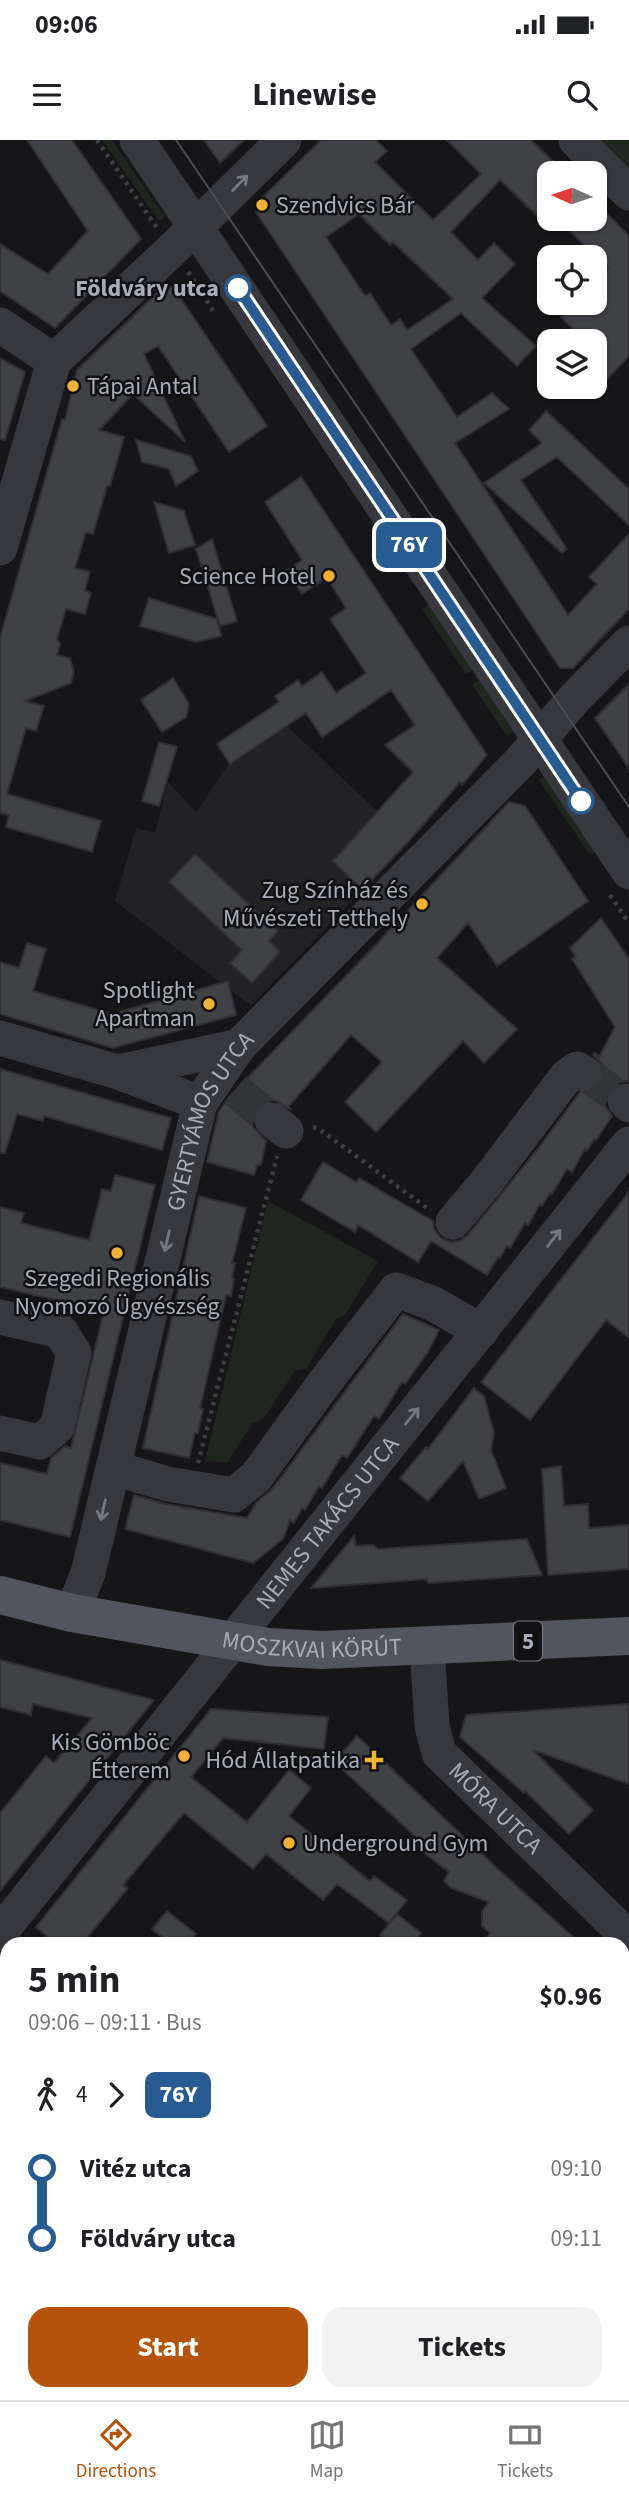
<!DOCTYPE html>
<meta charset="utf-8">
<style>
:root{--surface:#fff;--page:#f2f2f2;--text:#202124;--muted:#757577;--line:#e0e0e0;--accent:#b45309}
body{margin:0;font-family:"Source Sans 3",sans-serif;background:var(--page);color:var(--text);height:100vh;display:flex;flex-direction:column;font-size:26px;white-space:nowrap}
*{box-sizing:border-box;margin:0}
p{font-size:23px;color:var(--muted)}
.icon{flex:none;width:38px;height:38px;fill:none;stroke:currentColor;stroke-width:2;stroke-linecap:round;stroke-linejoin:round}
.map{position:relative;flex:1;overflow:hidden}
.drawer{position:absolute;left:0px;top:1797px;width:630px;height:464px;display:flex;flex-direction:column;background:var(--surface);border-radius:21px 21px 0 0;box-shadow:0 2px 5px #0004}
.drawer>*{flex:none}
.badge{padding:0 14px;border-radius:10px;font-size:24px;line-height:46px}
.needle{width:46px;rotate:273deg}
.tools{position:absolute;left:537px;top:21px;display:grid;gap:14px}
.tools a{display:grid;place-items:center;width:70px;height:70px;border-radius:14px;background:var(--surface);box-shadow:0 2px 5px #0004;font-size:35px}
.map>.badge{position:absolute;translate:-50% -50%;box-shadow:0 0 0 4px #fff}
.legs{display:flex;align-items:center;gap:10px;height:77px;padding:0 28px;font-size:23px}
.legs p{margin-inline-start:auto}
.summary{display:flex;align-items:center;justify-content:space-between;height:119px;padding:0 28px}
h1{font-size:38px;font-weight:700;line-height:52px}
.action{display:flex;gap:14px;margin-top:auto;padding:14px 28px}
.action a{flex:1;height:80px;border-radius:21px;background:var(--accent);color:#fff;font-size:28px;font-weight:700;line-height:80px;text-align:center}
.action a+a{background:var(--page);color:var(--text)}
ul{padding:0 28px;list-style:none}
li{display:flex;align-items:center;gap:24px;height:70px;font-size:26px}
li i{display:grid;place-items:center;width:10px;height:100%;margin:0 9px;background:currentColor}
li i::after{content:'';width:18px;height:18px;margin:-9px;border:5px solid;border-radius:50%;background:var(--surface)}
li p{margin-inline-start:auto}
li:first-child i{background:linear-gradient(#0000 50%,currentColor 0)}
li:last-child i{background:linear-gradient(currentColor 50%,#0000 0)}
.status{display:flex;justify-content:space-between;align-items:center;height:49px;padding:0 35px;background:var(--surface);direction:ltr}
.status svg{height:19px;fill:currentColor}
header{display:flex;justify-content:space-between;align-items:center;height:91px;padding:0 28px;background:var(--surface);font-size:32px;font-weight:700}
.menu{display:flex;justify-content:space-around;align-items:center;height:98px;border-top:2px solid var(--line);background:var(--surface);font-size:19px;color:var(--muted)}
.menu a{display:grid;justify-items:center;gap:4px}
.menu .selected{color:var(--accent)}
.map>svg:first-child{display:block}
.built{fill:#222225}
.green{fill:#1e261f}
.building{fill:#404145;stroke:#303034;stroke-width:2;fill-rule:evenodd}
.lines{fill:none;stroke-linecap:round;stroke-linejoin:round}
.minor-tunnel{stroke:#333438;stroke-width:35;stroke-dasharray:35 18;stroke-linecap:butt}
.path{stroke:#3d3f44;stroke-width:4.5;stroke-dasharray:3.5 5;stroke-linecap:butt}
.minor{stroke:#37383d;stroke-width:35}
.major{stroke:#53555c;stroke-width:38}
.tram{stroke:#4a4c52;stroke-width:2}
.oneway{stroke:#757881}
.line-1-casing{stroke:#fff;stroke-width:16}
.line-1{stroke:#275b91;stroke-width:10}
.poi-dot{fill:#f2b134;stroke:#111113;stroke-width:2.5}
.stop-1-dot{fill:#fff;stroke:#275b91;stroke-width:3.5}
.labels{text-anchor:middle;stroke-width:5;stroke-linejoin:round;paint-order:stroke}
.shield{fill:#111113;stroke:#7b7e86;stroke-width:2}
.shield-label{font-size:23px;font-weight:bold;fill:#a8adb8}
.poi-label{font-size:24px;fill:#a8adb8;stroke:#111113;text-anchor:end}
.stop-label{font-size:24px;font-weight:bold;fill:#a8adb8;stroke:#111113;text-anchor:end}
.street-label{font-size:24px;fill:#a8adb8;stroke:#111113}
</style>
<div class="status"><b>09:06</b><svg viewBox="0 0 49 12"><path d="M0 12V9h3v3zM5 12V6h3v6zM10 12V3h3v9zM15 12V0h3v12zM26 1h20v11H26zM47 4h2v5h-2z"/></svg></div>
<header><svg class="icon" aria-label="menu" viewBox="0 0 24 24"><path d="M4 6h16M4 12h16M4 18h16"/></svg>Linewise<svg class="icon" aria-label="search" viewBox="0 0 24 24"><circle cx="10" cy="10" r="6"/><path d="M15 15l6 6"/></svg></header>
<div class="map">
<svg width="629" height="2260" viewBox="0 0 629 2260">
<rect width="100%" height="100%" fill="#161618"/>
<path class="built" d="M 287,586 L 377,671 L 333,721 L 362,750 L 251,866 L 115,761 L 136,688 L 155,693 L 168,642 L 196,672 L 228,625 Z"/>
<path class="green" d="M 102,0 L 112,0 L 165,77 L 159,81 Z
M 600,0 L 629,0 L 629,29 Z
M 429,464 L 473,530 L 466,534 L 422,469 Z
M 479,540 L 514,591 L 507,596 L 472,545 Z
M 544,636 L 596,711 L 590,715 L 539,640 Z
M 268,1061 L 378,1121 L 345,1175 L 336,1179 L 306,1229 L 295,1231 L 264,1278 L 252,1284 L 227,1323 L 205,1321 Z"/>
<path class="building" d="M 27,0 L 72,0 L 141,99 L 55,188 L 0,151 L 0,104 L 48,134 L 88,91 Z
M 204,0 L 244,0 L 220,23 Z
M 321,0 L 376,0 L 387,11 L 375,22 L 433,80 L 481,34 L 447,0 L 531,0 L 565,33 L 550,33 L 550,88 L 500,40 L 451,92 L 478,120 L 494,103 L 515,124 L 482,158 L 536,206 L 517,226 L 461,173 L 411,209 L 457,277 L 492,253 L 509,269 L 455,303 L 568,475 L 597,444 L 589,437 L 629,394 L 629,469 L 573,528 L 560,528 L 256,72 L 257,63 ZM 359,74 L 390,105 L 393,102 L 453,159 L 407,190 L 400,179 L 391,185 L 370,153 L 365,156 L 326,97 Z
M 595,61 L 629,96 L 629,216 L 595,252 L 595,201 L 585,201 L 561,177 L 575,163 L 595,163 L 595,143 L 608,129 L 558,79 L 595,79 Z
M 173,147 L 267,286 L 229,312 L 158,206 L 144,214 L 185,302 L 133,254 L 99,290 L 124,297 L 110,346 L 107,346 L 93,394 L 86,392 L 75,428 L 90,432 L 85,450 L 91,453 L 85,474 L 66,469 L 57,499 L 60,504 L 57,515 L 70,518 L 74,532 L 71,543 L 25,561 L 44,566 L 36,591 L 26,588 L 7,654 L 101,681 L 92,712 L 6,687 L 9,675 L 0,673 L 0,498 L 62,279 L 65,280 L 77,230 L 161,149 Z
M 0,218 L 25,232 L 5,300 L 0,299 Z
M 546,271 L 629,349 L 629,385 L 557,317 L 521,340 L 567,409 L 562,413 L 484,343 L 542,303 L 529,290 Z
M 136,300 L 191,316 L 198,331 L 176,346 L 169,329 L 142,322 Z
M 301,337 L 487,615 L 462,645 L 460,642 L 409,701 L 362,750 L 333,721 L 413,632 L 385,605 L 415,585 L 391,550 L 322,597 L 306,573 L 230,624 L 217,604 L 279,562 L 275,556 L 298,540 L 302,546 L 322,532 L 336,553 L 366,533 L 330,479 L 346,468 L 327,438 L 302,454 L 286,431 L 302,420 L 265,362 Z
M 154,362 L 184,371 L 195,405 L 169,413 Z
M 212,399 L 237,481 L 220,486 L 196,409 Z
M 149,458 L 217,479 L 221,496 L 196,502 L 140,486 Z
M 173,538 L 189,564 L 186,577 L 162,592 L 141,560 Z
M 629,544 L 629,628 L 595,578 Z
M 159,602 L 177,607 L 159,666 L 142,661 Z
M 509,662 L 525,666 L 588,761 L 497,826 L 468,783 L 437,818 L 517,889 L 484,923 L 463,901 L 376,992 L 345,962 L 382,922 L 351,895 L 289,966 L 290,969 L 274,960 L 264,962 L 256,968 L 252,976 L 253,987 L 266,1001 L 261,1025 L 257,1025 L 254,1035 L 207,1022 L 219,971 L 229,957 L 369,812 Z
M 195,714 L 278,791 L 269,801 L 280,812 L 252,843 L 230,823 L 242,810 L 169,742 Z
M 601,778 L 629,819 L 629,941 L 619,942 L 610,947 L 606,955 L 605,966 L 612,976 L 596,1000 L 594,999 L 587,1011 L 585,1009 L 572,1032 L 567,1029 L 552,1054 L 550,1053 L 542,1066 L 540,1064 L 528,1085 L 525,1083 L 510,1108 L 507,1106 L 500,1118 L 498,1117 L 487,1135 L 431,1101 L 418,1122 L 358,1085 L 355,1092 L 301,1060 L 323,1022 L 356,1042 L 359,1038 L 433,1081 L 434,1089 L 441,1098 L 450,1102 L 459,1101 L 468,1095 L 537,1010 L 580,952 L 594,951 L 602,942 L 604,932 L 602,923 L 593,915 L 595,913 L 599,917 L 615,887 L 572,819 L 576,817 L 570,808 Z
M 27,803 L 46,809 L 33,851 L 112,874 L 228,841 L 236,875 L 113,908 L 0,874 L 0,822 L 19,828 Z
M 0,929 L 171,978 L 162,1010 L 44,976 L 43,981 L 17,974 L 5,1013 L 0,1013 Z
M 115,1035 L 155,1045 L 70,1397 L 0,1380 L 0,1323 L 47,1334 L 51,1318 L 65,1306 L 71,1308 L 104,1171 L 0,1147 L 0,1067 L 24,1073 L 21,1083 L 89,1100 L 102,1049 L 111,1051 Z
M 629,1052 L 629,1198 L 606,1180 L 530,1280 L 481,1242 Z
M 199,1056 L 246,1068 L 232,1123 L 235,1123 L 232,1138 L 234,1139 L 231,1156 L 226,1155 L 200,1268 L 203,1269 L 198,1293 L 195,1293 L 189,1318 L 143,1308 Z
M 403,1174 L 439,1190 L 428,1212 L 405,1244 L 402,1242 L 379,1279 L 374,1276 L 347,1318 L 342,1315 L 322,1348 L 319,1346 L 305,1370 L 302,1368 L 294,1383 L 290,1380 L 283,1399 L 253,1423 L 125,1389 L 134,1355 L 165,1364 L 247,1378 L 256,1363 L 272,1349 Z
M 474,1248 L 484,1256 L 494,1293 L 491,1310 L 506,1348 L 479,1359 L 463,1321 L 428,1361 L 400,1338 L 426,1307 L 428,1309 Z
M 561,1326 L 564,1366 L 588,1364 L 589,1388 L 629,1385 L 629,1429 L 548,1435 L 542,1329 Z
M 354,1396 L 356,1406 L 373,1405 L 378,1409 L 527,1399 L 542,1435 L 428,1443 L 427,1439 L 311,1448 Z
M 0,1520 L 154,1560 L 0,1751 L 0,1673 L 46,1616 L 54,1623 L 92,1578 L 33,1564 L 31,1575 L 0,1567 Z
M 629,1564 L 629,1644 L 533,1610 L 593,1670 L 569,1694 L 525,1651 L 524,1653 L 460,1597 L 466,1575 Z
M 211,1569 L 328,1577 L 324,1609 L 223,1598 L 191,1637 L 247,1682 L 289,1630 L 311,1648 L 289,1676 L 370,1741 L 374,1736 L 407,1760 L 389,1783 L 337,1744 L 323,1760 L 266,1714 L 253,1729 L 184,1673 L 123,1745 L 128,1748 L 82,1804 L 56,1804 L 36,1787 Z
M 357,1596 L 499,1730 L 581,1804 L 483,1804 L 490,1793 L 482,1786 L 482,1771 L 489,1762 L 451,1748 L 444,1741 L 449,1732 L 410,1702 L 415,1696 L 334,1622 Z
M 167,1771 L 196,1794 L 188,1804 L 171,1804 L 152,1789 Z
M 397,1774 L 421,1793 L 412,1804 L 391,1804 L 380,1795 Z"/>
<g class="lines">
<path class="minor-tunnel" d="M 584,933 L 625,961
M 235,950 L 272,980"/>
<path class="path" d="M 97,0 L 157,88
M 188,132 L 214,172
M 610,755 L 629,783
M 313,987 L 319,989 L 431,1071
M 198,1323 L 277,1016"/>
<g class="minor">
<path d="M 137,0 L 629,732"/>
<path d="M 576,0 L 629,53"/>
<path d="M 0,185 L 54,221"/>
<path d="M 54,221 L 196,87 L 284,0"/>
<path d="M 0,408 L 54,221"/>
<path d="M 0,898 L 118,932 L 200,963"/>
<path d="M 118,932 L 239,906"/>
<path d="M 625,961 L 629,965"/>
<path d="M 272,980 L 286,991"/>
<path d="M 453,1082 L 485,1044 L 566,937 L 577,929 L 584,933"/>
<path d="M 0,1177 L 60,1191 L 74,1213 L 57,1287 L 40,1302 L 0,1293"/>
<path d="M 113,1328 L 168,1344 L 234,1355 L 256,1337 L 322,1246 L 396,1150 L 432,1163 L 481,1191"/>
<path id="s1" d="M 72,1473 L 88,1433 L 200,963 L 239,906 L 520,622 L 574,559 L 629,503"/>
<path id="s2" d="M 427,1506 L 432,1586 L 439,1613 L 629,1798"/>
<path id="s3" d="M 0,1793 L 629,1004"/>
<path d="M 0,2042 L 7,2047"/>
<path d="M 623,2147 L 629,2140"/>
<path d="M 289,2254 L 297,2260"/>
<path d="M 533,2260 L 538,2254"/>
</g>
<path class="major" id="s4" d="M 0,1455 L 72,1473 L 268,1507 L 322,1510 L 629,1496"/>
<path class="tram" d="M 176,0 L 629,667"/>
</g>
<defs><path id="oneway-shaft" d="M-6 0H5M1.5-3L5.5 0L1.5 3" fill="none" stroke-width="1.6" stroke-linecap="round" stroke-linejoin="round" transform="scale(1.75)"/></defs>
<g class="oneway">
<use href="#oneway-shaft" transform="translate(240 43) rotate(-45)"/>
<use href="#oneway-shaft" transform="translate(554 1098) rotate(-52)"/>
<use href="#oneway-shaft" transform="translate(167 1101) rotate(103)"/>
<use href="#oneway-shaft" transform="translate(412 1276) rotate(-51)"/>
<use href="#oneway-shaft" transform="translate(103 1370) rotate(103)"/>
</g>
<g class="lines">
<g class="line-1-casing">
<path id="line-1" d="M 238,148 L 581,661"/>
</g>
<use href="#line-1" class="line-1"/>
</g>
<g class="poi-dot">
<circle cx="262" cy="65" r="7"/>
<circle cx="73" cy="246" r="7"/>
<circle cx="329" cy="436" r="7"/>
<circle cx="422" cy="764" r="7"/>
<circle cx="209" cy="864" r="7"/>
<circle cx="117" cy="1113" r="7"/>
<circle cx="184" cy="1616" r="7"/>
<path d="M370.5 1609.5h7v7h7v7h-7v7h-7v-7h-7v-7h7z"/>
<circle cx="289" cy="1703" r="7"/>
</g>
<g class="stop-1-dot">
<circle cx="238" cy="148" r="12"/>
<circle cx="581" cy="661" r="12"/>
</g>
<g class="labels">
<rect class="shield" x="514" y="1481.5" width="28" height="39" rx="5"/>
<g class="shield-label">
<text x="528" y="1509">5</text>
</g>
<g class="poi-label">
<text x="276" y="73" text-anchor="start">Szendvics Bár</text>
<text x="87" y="254" text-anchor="start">Tápai Antal</text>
<text x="315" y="444">Science Hotel</text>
<text x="408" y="758">Zug Színház és<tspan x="408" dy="28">Művészeti Tetthely</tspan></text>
<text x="195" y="858">Spotlight<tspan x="195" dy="28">Apartman</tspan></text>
<text x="117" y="1146" text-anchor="middle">Szegedi Regionális<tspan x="117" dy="28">Nyomozó Ügyészség</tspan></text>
<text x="170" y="1610">Kis Gömböc<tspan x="170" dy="28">Étterem</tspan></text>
<text x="360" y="1628">Hód Állatpatika</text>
<text x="303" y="1711" text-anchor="start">Underground Gym</text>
</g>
<g class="stop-label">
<text x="219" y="156">Földváry utca</text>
</g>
<g class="street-label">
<text dy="8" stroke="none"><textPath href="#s1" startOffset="513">GYERTYÁMOS UTCA</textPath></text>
<text dy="8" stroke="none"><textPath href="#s3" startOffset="525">NEMES TAKÁCS UTCA</textPath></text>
<text dy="8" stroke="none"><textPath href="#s4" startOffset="317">MOSZKVAI KÖRÚT</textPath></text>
<text dy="8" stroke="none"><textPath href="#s2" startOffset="187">MÓRA UTCA</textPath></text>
</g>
</g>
</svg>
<div class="tools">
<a><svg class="needle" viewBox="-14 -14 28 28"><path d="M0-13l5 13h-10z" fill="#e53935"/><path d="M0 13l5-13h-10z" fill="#757577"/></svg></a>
<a><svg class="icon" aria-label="locate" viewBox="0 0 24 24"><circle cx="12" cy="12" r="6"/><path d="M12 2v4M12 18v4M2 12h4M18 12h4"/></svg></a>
<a><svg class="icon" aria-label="layers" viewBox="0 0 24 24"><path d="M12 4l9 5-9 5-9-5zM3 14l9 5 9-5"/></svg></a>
</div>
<b class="badge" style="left:409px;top:405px;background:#275b91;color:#fff">76Y</b>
<section class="drawer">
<div class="summary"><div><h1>5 min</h1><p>09:06 – 09:11 · Bus</p></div><b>$0.96</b></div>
<div class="legs"><svg class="icon" aria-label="walk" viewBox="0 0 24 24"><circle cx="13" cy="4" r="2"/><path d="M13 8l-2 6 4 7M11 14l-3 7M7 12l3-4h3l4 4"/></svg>4<svg class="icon" aria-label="forward" viewBox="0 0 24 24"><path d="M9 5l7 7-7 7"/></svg><b class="badge" style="background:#275b91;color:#fff">76Y</b></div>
<ul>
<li><i style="color:#275b91"></i><b>Vitéz utca</b><p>09:10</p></li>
<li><i style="color:#275b91"></i><b>Földváry utca</b><p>09:11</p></li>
</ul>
<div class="action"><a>Start</a><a>Tickets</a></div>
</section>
</div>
<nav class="menu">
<a class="selected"><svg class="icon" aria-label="directions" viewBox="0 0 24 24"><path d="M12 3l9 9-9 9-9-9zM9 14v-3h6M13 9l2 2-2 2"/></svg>Directions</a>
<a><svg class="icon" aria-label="map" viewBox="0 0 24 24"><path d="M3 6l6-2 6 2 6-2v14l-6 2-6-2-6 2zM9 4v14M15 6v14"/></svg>Map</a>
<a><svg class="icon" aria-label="tickets" viewBox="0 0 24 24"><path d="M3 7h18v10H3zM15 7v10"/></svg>Tickets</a>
</nav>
